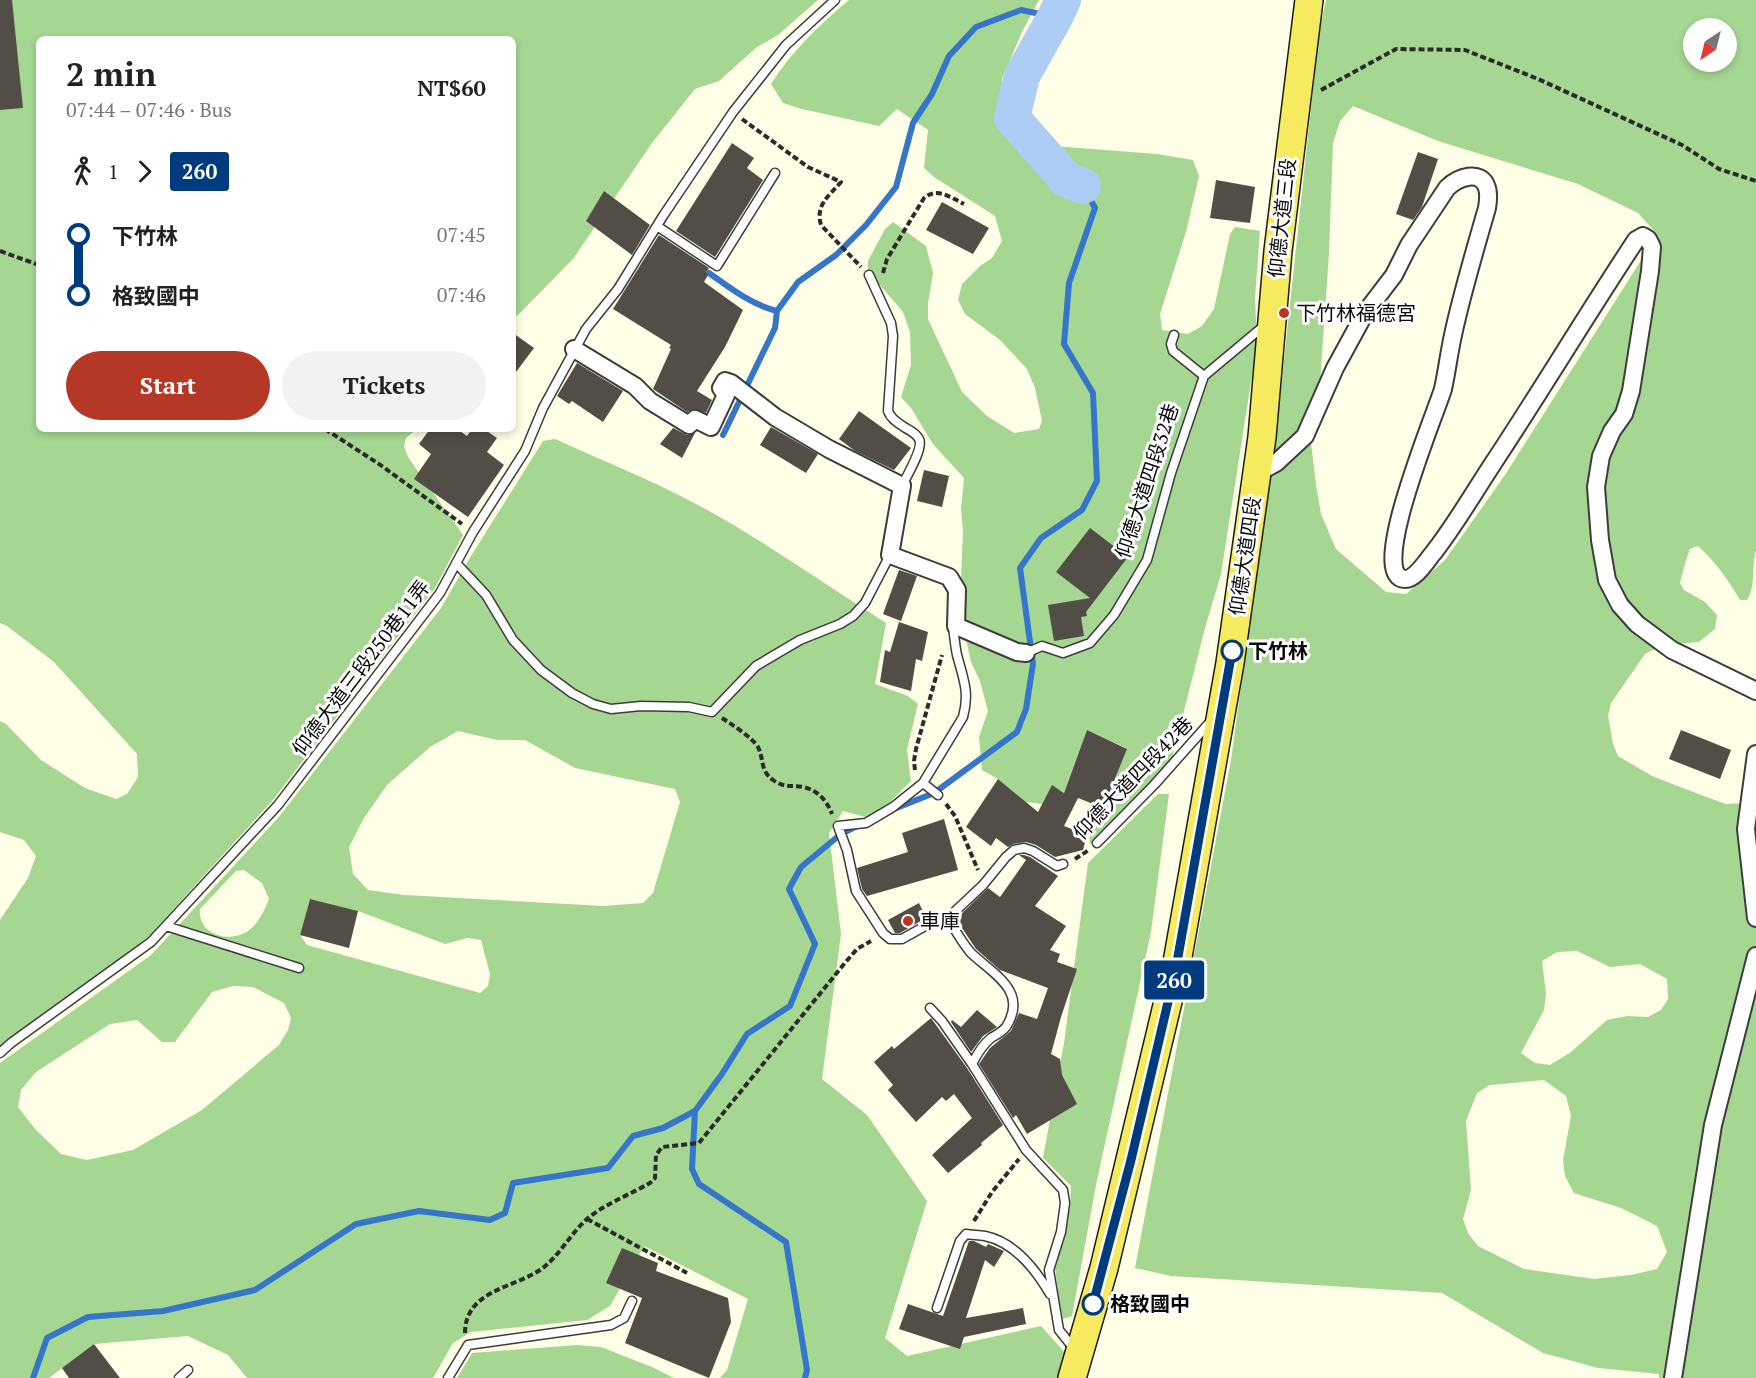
<!DOCTYPE html>
<meta charset="utf-8">
<style>
:root{--surface:#fff;--page:#f2f2f2;--text:#222;--muted:#767676;--accent:#b53726}
body{margin:0;font-family:"PT Serif","Noto Sans TC",serif;background:var(--page);color:var(--text);height:100vh;display:flex;flex-direction:column;font-size:22px;white-space:nowrap}
*{box-sizing:border-box;margin:0}
p{font-size:20px;color:var(--muted)}
.icon{flex:none;width:33px;height:33px;fill:none;stroke:currentColor;stroke-width:2;stroke-linecap:round;stroke-linejoin:round}
.map{position:relative;flex:1;overflow:hidden}
.details{position:absolute;left:36px;top:36px;width:480px;height:396px;display:flex;flex-direction:column;background:var(--surface);border-radius:9px;box-shadow:0 3px 9px #0003}
.details>*{flex:none}
.badge{padding:0 12px;border-radius:4px;font-size:21px;line-height:39px}
.needle{width:39px;rotate:215deg}
.tools{position:absolute;left:1683px;top:18px;display:grid;gap:12px}
.tools a{display:grid;place-items:center;width:54px;height:54px;border-radius:50%;background:var(--surface);box-shadow:0 3px 9px #0003;font-size:30px}
.map>.badge{position:absolute;translate:-50% -50%;box-shadow:0 0 0 3px #fff}
.legs{display:flex;align-items:center;gap:9px;height:66px;padding:0 30px;font-size:20px}
.legs p{margin-inline-start:auto}
.head{display:flex;align-items:center;justify-content:space-between;height:102px;padding:0 30px}
h1{font-size:33px;font-weight:700;line-height:45px}
.cta{display:flex;gap:12px;margin-top:auto;padding:12px 30px}
.cta a{flex:1;height:69px;border-radius:36px;background:var(--accent);color:#fff;font-size:24px;font-weight:700;line-height:69px;text-align:center}
.cta a+a{background:var(--page);color:var(--text)}
ul{padding:0 30px;list-style:none}
li{display:flex;align-items:center;gap:21px;height:60px;font-size:22px}
li i{display:grid;place-items:center;width:9px;height:100%;margin:0 8px;background:currentColor}
li i::after{content:'';width:15px;height:15px;margin:-8px;border:4px solid;border-radius:50%;background:var(--surface)}
li p{margin-inline-start:auto}
li:first-child i{background:linear-gradient(#0000 50%,currentColor 0)}
li:last-child i{background:linear-gradient(currentColor 50%,#0000 0)}
.map>svg:first-child{display:block}
.forest{fill:#a5d792;fill-rule:evenodd}
.lines{fill:none;stroke-linecap:round;stroke-linejoin:round}
.stream{stroke:#3575ca;stroke-width:6}
.river{stroke:#adcdf4;stroke-width:36}
.building{fill:#524d46}
.lane-casing{stroke:#3c3c3c;stroke-width:11}
.street-casing{stroke:#3c3c3c;stroke-width:20}
.primary-casing{stroke:#1a1a1a;stroke-width:30}
.path{stroke:#2b2b2b;stroke-width:4;stroke-dasharray:6 3;stroke-linecap:butt}
.lane{stroke:#fff;stroke-width:8}
.street{stroke:#fff;stroke-width:16}
.primary{stroke:#f6eb5f;stroke-width:27}
.line-1-casing{stroke:#fff;stroke-width:14}
.line-1{stroke:#003b80;stroke-width:9}
.poi-dot{fill:#b53726;stroke:#fff;stroke-width:2}
.stop-1-dot{fill:#fff;stroke:#003b80;stroke-width:3}
.labels{text-anchor:middle;stroke-width:6;stroke-linejoin:round;paint-order:stroke}
.street-label{font-size:20px;fill:#090909;stroke:#fff}
.poi-label{font-size:20px;fill:#090909;stroke:#fff;text-anchor:start}
.stop-label{font-size:20px;font-weight:bold;fill:#090909;stroke:#fff;text-anchor:start}
</style>
<div class="map">
<svg width="1756" height="1378" viewBox="0 0 1756 1378">
<rect width="100%" height="100%" fill="#fffee6"/>
<path class="forest" d="M 0,0 L 818,0 L 778,35 L 757,47 L 719,81 L 695,89 L 652,143 L 573,259 L 513,320 L 513,39 L 39,39 L 39,429 L 417,429 L 406,438 L 404,446 L 408,457 L 463,535 L 435,588 L 273,800 L 148,937 L 0,1052 L 0,920 L 28,878 L 36,856 L 24,840 L 0,832 L 0,721 L 6,724 L 41,760 L 85,788 L 116,799 L 127,794 L 138,777 L 137,754 L 54,662 L 7,626 L 0,623 Z
M 849,0 L 1039,0 L 1022,32 L 1002,79 L 1007,132 L 1040,145 L 1157,154 L 1193,160 L 1199,176 L 1186,232 L 1160,314 L 1162,330 L 1188,334 L 1202,326 L 1214,309 L 1230,234 L 1235,227 L 1260,231 L 1255,298 L 1257,344 L 1221,574 L 1205,628 L 1171,762 L 1096,841 L 1090,844 L 1089,837 L 1103,808 L 1126,748 L 1087,730 L 1064,792 L 1052,786 L 1042,804 L 1026,802 L 998,779 L 982,770 L 979,737 L 988,711 L 980,681 L 971,662 L 964,630 L 961,578 L 963,531 L 961,509 L 964,478 L 933,444 L 911,408 L 901,397 L 911,365 L 910,332 L 903,312 L 868,271 L 868,261 L 885,229 L 893,222 L 926,246 L 933,273 L 928,303 L 928,319 L 962,392 L 987,416 L 1014,433 L 1039,429 L 1042,421 L 1035,388 L 1027,369 L 1000,340 L 965,314 L 958,300 L 962,284 L 980,266 L 992,258 L 1002,241 L 995,216 L 934,177 L 924,168 L 928,130 L 897,109 L 879,126 L 802,109 L 783,103 L 771,84 C 791,52 820,24 849,0 Z
M 1326,0 L 1756,0 L 1756,551 C 1751,568 1756,587 1747,600 L 1740,600 C 1728,580 1716,562 1698,546 L 1690,549 L 1685,563 L 1680,583 L 1684,590 L 1705,602 L 1717,615 L 1715,629 L 1699,642 L 1663,645 L 1645,654 L 1611,703 L 1608,716 L 1613,744 L 1618,756 L 1652,776 L 1701,795 L 1726,804 L 1745,803 L 1756,799 L 1756,1378 L 1659,1378 L 1659,1374 L 1598,1368 L 1543,1353 L 1442,1293 L 1171,1276 L 1135,1268 L 1231,760 L 1279,407 L 1319,33 ZM 1694,28 L 1726,28 L 1726,62 L 1694,62 ZM 1353,106 L 1438,141 L 1578,184 L 1638,213 L 1657,234 L 1640,262 L 1505,475 L 1445,560 L 1406,594 L 1386,592 L 1336,549 L 1321,514 L 1316,485 L 1310,434 L 1320,384 L 1329,253 L 1333,143 L 1340,121 ZM 1577,951 L 1610,967 L 1640,964 L 1667,979 L 1668,999 L 1661,1010 L 1648,1017 L 1627,1016 L 1607,1020 L 1571,1052 L 1550,1065 L 1535,1063 L 1521,1053 L 1544,1010 L 1546,994 L 1542,961 L 1557,952 ZM 1544,1080 L 1566,1096 L 1571,1116 L 1563,1160 L 1565,1176 L 1574,1193 L 1621,1208 L 1657,1226 L 1667,1252 L 1657,1269 L 1631,1275 L 1594,1279 L 1524,1269 L 1478,1246 L 1468,1233 L 1463,1219 L 1471,1190 L 1466,1121 L 1477,1093 L 1490,1085 Z
M 555,439 C 601,460 652,480 696,504 C 762,539 823,583 886,623 L 875,684 L 908,696 L 918,704 L 907,749 L 911,781 L 873,819 L 843,811 L 829,833 L 841,934 L 822,1079 L 867,1115 L 927,1201 L 885,1338 L 907,1356 L 1041,1326 L 1068,1356 L 1061,1378 L 720,1378 L 727,1370 L 748,1299 L 644,1246 L 610,1306 L 587,1320 L 471,1332 L 453,1343 L 433,1378 L 247,1378 L 228,1355 L 188,1336 L 94,1344 L 49,1378 L 0,1378 L 0,1063 L 151,955 L 278,818 L 441,608 L 471,556 L 543,441 ZM 458,731 L 497,740 L 525,740 L 575,768 L 675,789 L 680,802 L 653,893 L 643,903 L 603,906 L 404,895 L 368,890 L 353,874 L 349,847 L 364,818 L 387,785 L 430,747 ZM 244,870 L 262,883 L 269,899 C 265,910 258,924 248,931 C 230,944 197,934 200,909 L 236,871 ZM 310,899 L 358,911 L 445,944 L 467,938 L 481,940 L 490,974 L 488,986 L 480,993 L 307,945 L 300,935 ZM 233,986 L 253,987 L 284,1003 L 291,1018 L 288,1030 L 279,1045 L 202,1110 L 133,1150 L 87,1160 L 61,1154 L 36,1130 L 18,1107 L 21,1090 L 36,1072 L 110,1024 L 137,1020 L 162,1042 L 175,1042 L 212,992 Z
M 1158,794 L 1169,794 L 1151,932 L 1096,1185 L 1072,1316 L 1063,1319 L 1059,1299 L 1055,1268 L 1066,1232 L 1070,1206 L 1071,1186 L 1043,1158 L 1064,1043 L 1088,863 Z
M 577,1345 L 601,1347 L 652,1367 L 674,1378 L 457,1378 L 472,1353 Z"/>
<g class="lines">
<path class="stream" d="M 709,273 C 730,288 752,305 777,311
M 723,435 L 775,328 L 777,311 L 798,282 L 836,255 L 866,225 L 896,187 L 913,123 L 932,94 L 949,56 L 976,27 L 1021,10 L 1055,17
M 894,809 L 934,793 L 1017,732 L 1026,709 L 1033,664 L 1020,568 L 1041,538 L 1082,510 L 1097,481 L 1093,393 L 1064,344 L 1069,283 L 1095,208 L 1083,186
M 33,1378 L 47,1338 L 88,1317 L 163,1311 L 255,1290 L 356,1224 L 419,1211 L 490,1220 L 505,1213 L 513,1183 L 608,1168 L 633,1136 L 663,1128 L 695,1111
M 805,1378 L 807,1370 L 786,1242 L 699,1184 L 692,1169 L 695,1111 L 722,1074 L 747,1034 L 790,1006 L 815,944 L 789,889 L 801,867 L 841,834 L 857,826"/>
<path class="river" d="M 1063,0 L 1055,17 L 1022,76 L 1012,118 L 1066,179 L 1083,186"/>
</g>
<path class="building" d="M 0,0 L 12,0 L 23,108 L 0,110 Z
M 732,143 L 754,158 L 747,168 L 763,180 L 715,257 L 676,231 Z
M 1418,152 L 1438,159 L 1422,207 L 1413,220 L 1396,214 Z
M 1216,180 L 1255,187 L 1250,223 L 1210,218 Z
M 604,191 L 650,225 L 632,255 L 586,221 Z
M 942,202 L 989,228 L 973,254 L 926,230 Z
M 659,235 L 709,268 L 706,272 L 708,275 L 704,282 L 743,310 L 725,347 L 697,391 L 712,400 L 706,413 L 694,409 L 687,412 L 653,389 L 671,349 L 669,348 L 671,345 L 613,309 Z
M 513,333 L 534,348 L 513,376 Z
M 577,363 L 623,391 L 603,422 L 572,401 L 569,404 L 557,396 Z
M 859,411 L 911,448 L 894,470 L 855,451 L 839,439 Z
M 771,427 L 818,454 L 806,473 L 760,445 Z
M 673,428 L 687,435 L 695,433 L 682,458 L 660,444 Z
M 430,429 L 457,429 L 467,436 L 472,429 L 484,429 L 497,438 L 487,452 L 504,465 L 468,517 L 414,479 L 431,454 L 419,444 Z
M 924,470 L 949,476 L 942,507 L 917,501 Z
M 1090,528 L 1128,557 L 1086,612 L 1087,616 L 1081,617 L 1084,636 L 1054,641 L 1048,605 L 1090,598 L 1056,572 Z
M 899,570 L 917,576 L 901,621 L 883,614 Z
M 899,622 L 928,632 L 922,661 L 916,659 L 911,691 L 880,682 L 885,650 L 890,652 Z
M 1087,730 L 1127,749 L 1103,808 L 1078,798 L 1064,826 L 1087,835 L 1083,850 L 1055,857 L 1036,845 L 1026,842 L 1013,844 L 1008,847 L 996,838 L 991,846 L 966,827 L 998,779 L 1038,812 L 1052,785 L 1064,793 Z
M 1681,730 L 1731,750 L 1720,779 L 1669,759 Z
M 944,819 L 958,870 L 867,896 L 862,889 L 857,868 L 908,852 L 902,833 Z
M 1019,855 L 1024,855 L 1030,857 L 1058,876 L 1035,906 L 1066,926 L 1050,950 L 1060,954 L 1057,962 L 1077,969 L 1061,1017 L 1051,1054 L 1060,1059 L 1062,1075 L 1077,1104 L 1027,1134 L 1016,1115 L 1013,1118 L 979,1064 L 990,1048 L 1011,1031 L 1019,1013 L 1037,1019 L 1048,988 L 1000,970 L 976,949 L 956,919 L 988,888 L 1000,897 L 1026,860 Z
M 310,899 L 358,911 L 349,948 L 300,935 Z
M 919,903 L 926,918 L 900,933 L 895,933 L 888,920 Z
M 977,1010 L 997,1027 L 983,1036 L 971,1052 L 951,1022 L 952,1020 L 961,1027 Z
M 931,1018 L 967,1068 L 1003,1125 L 981,1143 L 982,1145 L 948,1173 L 932,1155 L 972,1118 L 954,1094 L 946,1101 L 942,1097 L 916,1122 L 888,1090 L 893,1085 L 874,1062 L 892,1046 L 894,1049 Z
M 969,1241 L 974,1241 L 986,1247 L 988,1244 L 1004,1251 L 994,1267 L 985,1260 L 966,1318 L 1023,1308 L 1026,1324 L 964,1337 L 960,1349 L 899,1329 L 908,1304 L 943,1316 Z
M 622,1248 L 658,1263 L 656,1271 L 728,1298 L 731,1322 L 709,1378 L 625,1343 L 642,1298 L 606,1283 Z
M 94,1344 L 120,1378 L 69,1378 L 62,1368 Z"/>
<g class="lines">
<g class="lane-casing">
<path id="lane" d="M 657,226 L 717,266 L 775,173
M 869,275 L 891,323 L 893,336 L 888,411 C 891,419 897,422 904,427 C 909,430 916,433 919,439 C 924,448 906,477 902,486
M 1174,335 L 1171,344 L 1173,351 L 1204,376
M 456,563 L 486,595 L 513,640 L 541,670 L 572,693 L 593,704 L 611,709 L 641,706 L 689,707 L 712,712 L 756,666 L 800,640 L 840,624 L 853,616 L 865,603 L 890,555
M 1026,653 L 1042,646 L 1063,653 L 1090,643 L 1114,615 L 1147,560 L 1171,473 L 1204,376 L 1265,325
M 923,783 L 963,717 C 970,692 963,678 957,655 C 955,645 954,635 953,626
M 938,795 L 923,783 L 893,807 L 866,823 L 838,826 L 847,850 L 856,891 L 883,933 L 890,939 L 902,939 L 936,920 L 948,918 C 955,930 962,943 971,953 C 993,974 1029,991 1006,1027 C 1002,1032 996,1035 991,1038 C 982,1045 977,1054 972,1064 L 1026,1150 L 1063,1190 L 1065,1203 L 1061,1232 L 1049,1270 L 1059,1330 L 1075,1350
M 1097,843 L 1154,785 L 1211,721
M 948,918 L 983,885 L 1006,857 L 1014,850 L 1024,848 L 1033,851 L 1057,866 L 1063,864
M 166,926 L 299,968
M 930,1008 L 942,1021 L 972,1064
M 0,1053 L 11,1043 L 151,942 L 278,805 L 440,593 L 473,532 L 525,451 L 543,408 L 586,329 L 618,289 L 663,216 L 733,112 L 786,45 L 835,0
M 937,1308 L 960,1241 L 966,1234 C 972,1235 979,1235 985,1236 C 1014,1242 1036,1270 1050,1294
M 179,1378 L 188,1370
M 448,1378 L 468,1345 L 611,1325 L 624,1318 L 632,1301"/>
</g>
<g class="street-casing">
<path id="street" d="M 574,349 L 635,386 L 650,401 L 689,425 L 695,419 L 711,427 L 726,395 L 721,388 L 725,381 L 731,383 L 775,417 L 829,449 L 902,486 L 890,555 L 949,577 L 957,590 L 956,626 L 1017,652 L 1026,653
M 1257,473 L 1276,463 L 1305,436 L 1335,368 L 1365,313 L 1394,275 L 1409,245 L 1447,188 C 1457,178 1481,168 1487,188 C 1489,194 1488,202 1487,208 C 1475,250 1462,293 1453,335 C 1449,353 1447,371 1443,389 C 1437,410 1366,578 1405,579 C 1416,579 1427,560 1434,552 C 1455,525 1473,494 1492,465 C 1541,391 1587,314 1636,240 L 1643,236 L 1648,239 L 1652,247 L 1650,271 L 1631,391 L 1624,414 L 1612,431 L 1601,456 L 1596,487 L 1600,540 L 1607,580 L 1620,605 L 1637,624 L 1672,650 L 1756,691
M 1756,754 L 1746,829 L 1756,918
M 1673,1378 L 1713,1125 L 1756,956"/>
</g>
<g class="primary-casing">
<path id="primary" d="M 1072,1378 L 1104,1268 L 1176,968 L 1230,663 L 1262,437 L 1278,251 L 1309,0"/>
</g>
<path class="path" d="M 1321,90 L 1396,49 L 1465,50 L 1538,79 L 1682,145 L 1719,169 L 1756,181
M 742,119 L 808,167 L 841,182 C 829,196 815,205 821,225 L 861,267
M 0,251 L 39,265
M 883,273 L 887,259 L 924,198 C 937,187 950,197 964,204
M 325,429 L 379,464 L 462,524
M 722,718 C 731,724 753,738 758,747 C 764,759 760,771 773,780 C 784,788 791,785 803,787 C 818,790 827,801 832,814
M 915,770 L 914,761 L 916,749 L 942,655
M 946,804 L 955,816 L 978,870
M 1075,859 L 1089,850
M 587,1219 L 687,1273
M 974,1221 L 992,1192 L 1019,1159
M 465,1333 C 465,1291 513,1288 540,1270 C 559,1257 570,1234 587,1219 C 603,1205 631,1194 650,1183 L 655,1178 L 656,1155 L 662,1147 L 699,1143 L 844,964 L 857,949 L 871,941"/>
<use href="#lane" class="lane"/>
<use href="#street" class="street"/>
<use href="#primary" class="primary"/>
</g>
<g class="lines">
<g class="line-1-casing">
<path id="line-1" d="M 1093,1304 L 1131,1160 L 1176,968 L 1232,651"/>
</g>
<use href="#line-1" class="line-1"/>
</g>
<g class="poi-dot">
<circle cx="1284" cy="313" r="6"/>
<circle cx="908" cy="921" r="6"/>
</g>
<g class="stop-1-dot">
<circle cx="1232" cy="651" r="10"/>
<circle cx="1093" cy="1304" r="10"/>
</g>
<g class="labels">
<g class="street-label">
<text transform="translate(1282 218) rotate(-84)" y="7">仰德大道三段</text>
<text transform="translate(1147 481) rotate(-72)" y="7">仰德大道四段32巷</text>
<text transform="translate(1245 556) rotate(-82)" y="7">仰德大道四段</text>
<text transform="translate(361 668) rotate(-53)" y="7">仰德大道三段250巷11弄</text>
<text transform="translate(1133 778) rotate(-46)" y="7">仰德大道四段42巷</text>
</g>
<g class="poi-label">
<text x="1296" y="320">下竹林福德宮</text>
<text x="920" y="928">車庫</text>
</g>
<g class="stop-label">
<text x="1248" y="658">下竹林</text>
<text x="1110" y="1311">格致國中</text>
</g>
</g>
</svg>
<div class="tools">
<a><svg class="needle" viewBox="-14 -14 28 28"><path d="M0-13l5 13h-10z" fill="#e53935"/><path d="M0 13l5-13h-10z" fill="#767676"/></svg></a>
</div>
<b class="badge" style="left:1174px;top:980px;background:#003b80;color:#fff">260</b>
<section class="details">
<div class="head"><div><h1>2 min</h1><p>07:44 – 07:46 · Bus</p></div><b>NT$60</b></div>
<div class="legs"><svg class="icon" aria-label="walk" viewBox="0 0 24 24"><circle cx="13" cy="4" r="2"/><path d="M13 8l-2 6 4 7M11 14l-3 7M7 12l3-4h3l4 4"/></svg>1<svg class="icon" aria-label="forward" viewBox="0 0 24 24"><path d="M9 5l7 7-7 7"/></svg><b class="badge" style="background:#003b80;color:#fff">260</b></div>
<ul>
<li><i style="color:#003b80"></i><b>下竹林</b><p>07:45</p></li>
<li><i style="color:#003b80"></i><b>格致國中</b><p>07:46</p></li>
</ul>
<div class="cta"><a>Start</a><a>Tickets</a></div>
</section>
</div>
